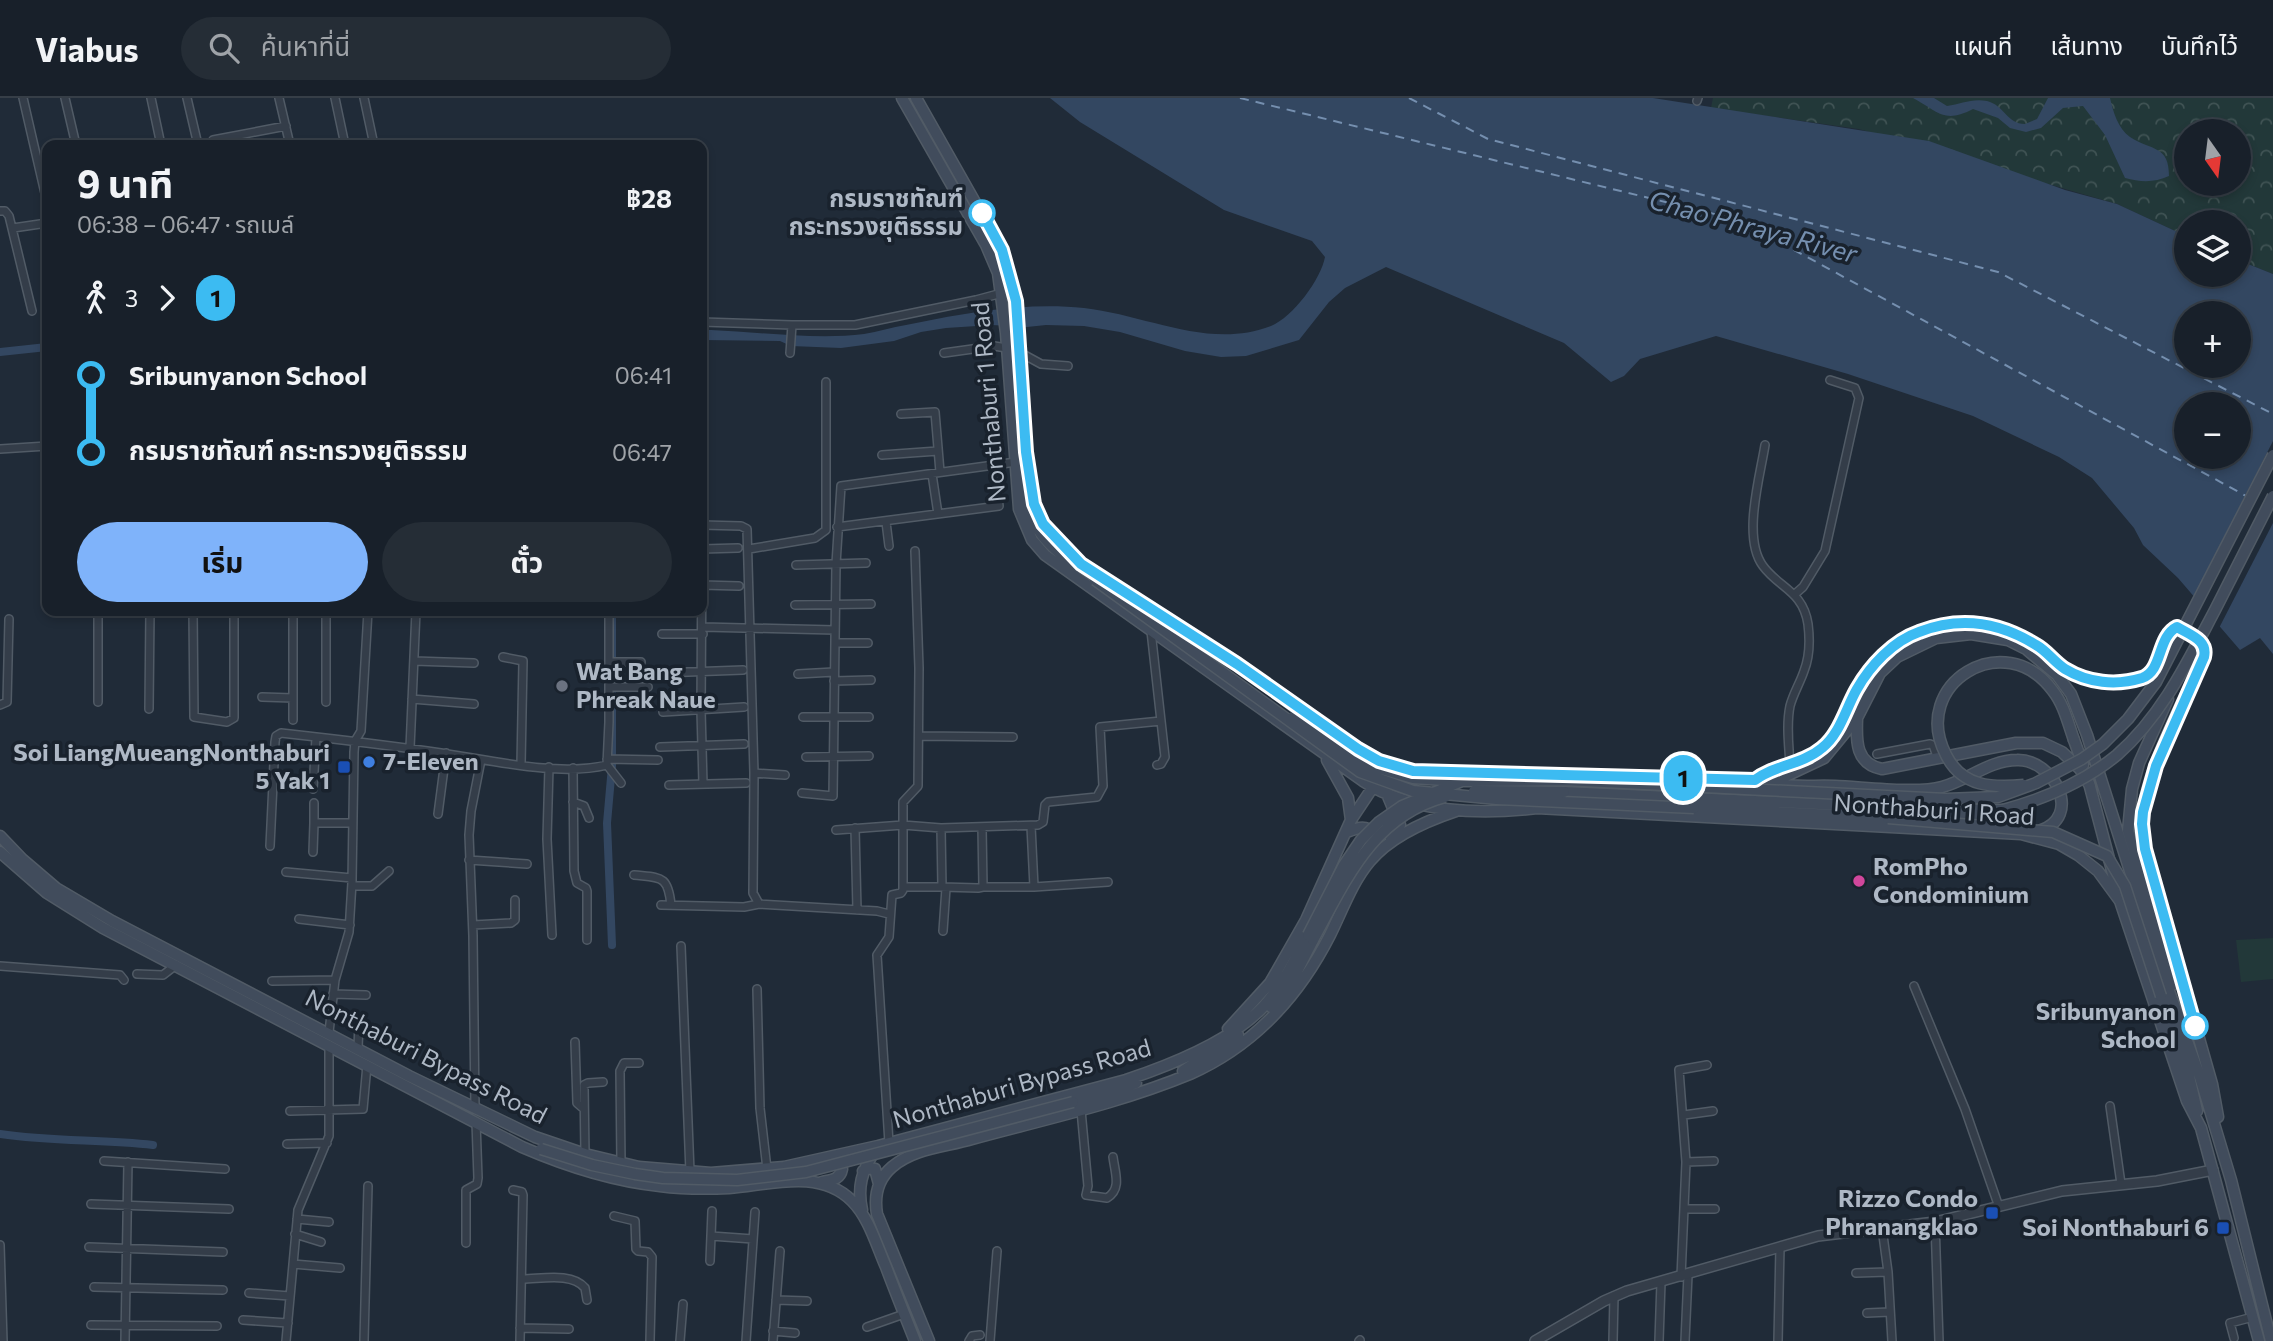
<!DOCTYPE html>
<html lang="th">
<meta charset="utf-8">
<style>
:root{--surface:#18202a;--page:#252d36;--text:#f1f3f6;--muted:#9fa3a8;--line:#363e47;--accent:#7fb3fa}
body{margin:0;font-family:Commissioner,"Noto Sans Thai",sans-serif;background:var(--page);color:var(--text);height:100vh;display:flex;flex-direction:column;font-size:26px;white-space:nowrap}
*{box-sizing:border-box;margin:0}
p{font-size:23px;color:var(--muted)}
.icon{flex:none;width:38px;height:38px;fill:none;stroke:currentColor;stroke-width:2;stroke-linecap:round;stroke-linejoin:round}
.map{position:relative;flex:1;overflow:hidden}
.drawer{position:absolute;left:42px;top:42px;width:665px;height:476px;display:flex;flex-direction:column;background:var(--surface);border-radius:14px;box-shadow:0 4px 10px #0003,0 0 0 2px var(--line)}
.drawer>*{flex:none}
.badge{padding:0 14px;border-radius:23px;font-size:24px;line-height:46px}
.needle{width:46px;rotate:166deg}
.tools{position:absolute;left:2174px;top:21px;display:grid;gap:14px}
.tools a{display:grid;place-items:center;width:77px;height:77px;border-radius:50%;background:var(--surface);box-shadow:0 4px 10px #0003,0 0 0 2px var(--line);font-size:35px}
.map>.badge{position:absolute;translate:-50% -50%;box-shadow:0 0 0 4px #fff}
.legs{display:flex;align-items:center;gap:10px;height:77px;padding:0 35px;font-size:23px}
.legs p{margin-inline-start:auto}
.head{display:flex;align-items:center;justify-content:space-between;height:119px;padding:0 35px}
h1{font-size:38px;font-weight:700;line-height:52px}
.primary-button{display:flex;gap:14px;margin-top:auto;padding:14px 35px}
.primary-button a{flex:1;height:80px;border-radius:42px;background:var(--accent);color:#111;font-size:28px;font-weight:700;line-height:80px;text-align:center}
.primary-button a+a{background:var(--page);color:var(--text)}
ul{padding:0 35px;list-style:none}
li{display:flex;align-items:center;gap:24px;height:77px;font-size:26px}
li i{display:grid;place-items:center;width:10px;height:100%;margin:0 9px;background:currentColor}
li i::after{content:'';width:18px;height:18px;margin:-9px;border:5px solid;border-radius:50%;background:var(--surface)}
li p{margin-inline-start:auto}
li:first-child i{background:linear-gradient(#0000 50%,currentColor 0)}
li:last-child i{background:linear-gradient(currentColor 50%,#0000 0)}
header{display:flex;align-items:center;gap:42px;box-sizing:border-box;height:98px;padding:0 35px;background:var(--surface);border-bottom:2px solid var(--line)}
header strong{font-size:33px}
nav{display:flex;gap:38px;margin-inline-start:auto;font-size:24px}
.search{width:490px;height:63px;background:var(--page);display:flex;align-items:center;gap:18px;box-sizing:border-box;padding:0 24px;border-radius:38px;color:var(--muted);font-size:26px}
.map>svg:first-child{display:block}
.grass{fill:#223839}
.park{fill:url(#park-crowns);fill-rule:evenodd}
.water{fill:#334761;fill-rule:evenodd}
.pier{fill:#202b38}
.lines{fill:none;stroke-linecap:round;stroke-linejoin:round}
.canal{stroke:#334761;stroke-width:8}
.ferry{stroke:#758faf;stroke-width:2;stroke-dasharray:9 7;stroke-linecap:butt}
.minor-casing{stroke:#515b66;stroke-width:10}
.tertiary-casing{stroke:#515b66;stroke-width:12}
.secondary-casing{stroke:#515b66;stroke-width:13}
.minor{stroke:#343d49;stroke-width:7}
.tertiary{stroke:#343d49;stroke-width:9}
.secondary{stroke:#414c5c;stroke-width:10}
.secondary-bridge-casing{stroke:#515b66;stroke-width:13;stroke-linecap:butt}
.secondary-bridge{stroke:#414c5c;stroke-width:10}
.line-1-casing{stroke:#fff;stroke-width:16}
.line-1{stroke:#3cbbf2;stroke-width:10}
.stop-1-dot{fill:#fff;stroke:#3cbbf2;stroke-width:3.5}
.worship-dot{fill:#6b7280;stroke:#19222d;stroke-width:2.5}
.shop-dot{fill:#3f7fe0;stroke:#19222d;stroke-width:2.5}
.transit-dot{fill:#1a4fb4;stroke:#19222d;stroke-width:2.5}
.hotel-dot{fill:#d1479c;stroke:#19222d;stroke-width:2.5}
.labels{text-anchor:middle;stroke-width:7;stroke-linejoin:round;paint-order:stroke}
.stop-label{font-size:24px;font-weight:bold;fill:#aeb8c5;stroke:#19222d;text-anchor:end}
.street-label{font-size:24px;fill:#aeb8c5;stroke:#19222d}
.poi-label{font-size:24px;font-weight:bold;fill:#aeb8c5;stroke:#19222d;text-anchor:start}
.water-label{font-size:26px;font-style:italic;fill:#758faf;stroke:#19222d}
</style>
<header>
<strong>Viabus</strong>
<div class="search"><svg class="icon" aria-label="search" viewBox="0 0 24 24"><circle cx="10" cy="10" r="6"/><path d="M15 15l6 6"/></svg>ค้นหาที่นี่</div>
<nav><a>แผนที่</a><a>เส้นทาง</a><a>บันทึกไว้</a></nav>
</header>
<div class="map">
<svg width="2273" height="1243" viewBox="0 0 2273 1243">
<defs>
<pattern id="park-crowns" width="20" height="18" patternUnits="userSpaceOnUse" patternTransform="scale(1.75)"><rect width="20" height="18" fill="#223839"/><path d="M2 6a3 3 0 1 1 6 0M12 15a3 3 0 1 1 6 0" fill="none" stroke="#405354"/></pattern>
</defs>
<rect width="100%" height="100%" fill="#202b38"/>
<path class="grass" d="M 2273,840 L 2273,881 L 2241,884 L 2236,842 Z"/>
<path class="park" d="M 1713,0 L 2273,0 L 2273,176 L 2238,162 L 2238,124 L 2186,124 L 2186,138 L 2117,106 L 1859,31 L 1711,10 ZM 2186,33 L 2238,33 L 2238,86 L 2186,86 Z"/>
<path class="water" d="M 1050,0 L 1653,0 L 1929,43 L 2065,92 L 2117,106 L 2186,138 L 2186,177 L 2238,177 L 2238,162 L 2273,176 L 2273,556 L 2260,540 L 2240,552 L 2178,480 L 2143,447 L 2134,430 L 2092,380 L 2059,359 L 1973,318 L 1848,276 L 1716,238 L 1640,261 L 1624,278 L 1611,284 L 1564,245 L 1386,169 L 1345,190 L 1329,204 L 1299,242 L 1246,258 L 1221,259 L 1185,253 L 1120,234 L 1084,228 L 1046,227 L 1027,229 L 992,227 L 946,230 L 921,234 L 894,243 L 841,250 L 791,248 L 780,243 L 702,242 L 702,232 L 711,232 C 759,234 817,242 864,236 C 878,234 892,229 906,227 C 965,215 1024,204 1084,210 C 1147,217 1209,252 1271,228 C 1293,219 1321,181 1325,159 L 1312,143 L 1224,112 L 1080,24 ZM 2186,215 L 2238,215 L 2238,268 L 2186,268 ZM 2186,306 L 2238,306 L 2238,359 L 2186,359 Z
M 1913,0 L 1934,0 L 1947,8 C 1961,6 1972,0 1987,3 C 2004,7 2007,26 2025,26 L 2037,21 L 2048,0 L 2110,0 C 2113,13 2118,31 2130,39 C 2152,53 2169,47 2169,78 C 2154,85 2140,84 2125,80 L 2105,37 L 2083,8 L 2063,10 L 2041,30 L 2026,34 L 2010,30 L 1998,20 L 1973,11 C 1944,26 1939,14 1913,0 Z"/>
<path class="pier" d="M 2273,343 L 2273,425 L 2218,532 L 2192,502 Z"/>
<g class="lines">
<path class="canal" d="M 0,254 L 47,249
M 612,847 L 607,725 L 612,668 L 612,521
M 0,1036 C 52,1044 101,1041 153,1047"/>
<path class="ferry" d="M 1240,0 L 1739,122 L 2248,399
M 1409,0 L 1488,41 L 1998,174 L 2273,316"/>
<g class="minor-casing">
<path id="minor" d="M 23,0 L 47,104
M 65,0 L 76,47
M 151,0 L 161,47
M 187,0 L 198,47
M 279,0 L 290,47
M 335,0 L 345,47
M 364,0 L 374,47
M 1697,3 L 1698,0
M 213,42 L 286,28
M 0,113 L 5,113 L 9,118 L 32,213
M 13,130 L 47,125
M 702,224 L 792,227 L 855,227 L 976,202 L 1002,195
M 1019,254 L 1041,266 L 1068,268
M 790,255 L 792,227
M 944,255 L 994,248 L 1007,250
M 901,316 L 935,314 L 940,374
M 1765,347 C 1760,379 1742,440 1763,468 C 1779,490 1803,493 1808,526 C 1810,542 1810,558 1804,573 C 1800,585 1793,596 1790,608 C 1786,627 1789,648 1790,667
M 0,351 L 47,348
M 882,357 L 938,353
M 932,376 L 938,416
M 886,424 L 889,448
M 702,427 L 741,428 L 747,431 L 754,675 L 753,795 L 759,806
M 837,429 L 999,408 L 996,384
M 749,451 L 815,440 L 826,432 L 826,284
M 796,467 L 866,465
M 702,487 L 739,488
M 1795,496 L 1803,489 L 1825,453 L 1859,300 L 1855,290 L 1830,282
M 795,507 L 871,506
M 98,513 L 98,604
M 193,513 L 194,619 L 227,624 L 234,620 L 234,513
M 293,513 L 293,622
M 609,513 L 609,624 L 607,667 L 621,685
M 703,529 L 835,532
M 662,536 L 703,536
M 835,545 L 868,545
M 503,559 L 523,563 L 521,667
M 414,563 L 474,565
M 609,564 L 641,564
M 661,575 L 743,572
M 798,576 L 834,574
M 834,583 L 871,582
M 609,589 L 648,589
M 262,599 L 293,600
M 412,601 L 474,606
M 326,604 L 326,513
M 0,607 L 7,604 L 9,521
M 149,611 L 150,513
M 663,614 L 744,609
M 803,619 L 869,619
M 920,638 L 1013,639
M 660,649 L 744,646
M 410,650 L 416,513
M 1877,656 L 1930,646 L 1933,647 L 1938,661
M 806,659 L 869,658
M 607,661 L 658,662
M 1157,667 L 1161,666 L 1165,659 L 1161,623
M 549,669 L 547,741 L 552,837
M 573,670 L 574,773 L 577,785 L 586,790 L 587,793 L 587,842
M 754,675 L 785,677
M 703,686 L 701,612 L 702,451 L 738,450
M 669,687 L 746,685
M 313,691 L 316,639
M 802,695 L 833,698 L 836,466 L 841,388 L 1016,364
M 573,704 L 584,708 L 589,720
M 314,705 L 314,725 L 352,725
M 438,716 L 446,655
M 1031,728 L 1034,789
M 855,730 L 857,812
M 941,730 L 942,789 L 978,790 L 983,789 L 982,729
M 836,732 L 903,727 L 941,730 L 1038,727 L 1043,724 L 1045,707 L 1048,704 L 1097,699 L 1103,688 L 1100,629 L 1161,623 L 1151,533
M 270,748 L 275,644 L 276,638 L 281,635 C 335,641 388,647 441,655 C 491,662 558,679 607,667
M 313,754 L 314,725
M 469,762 L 527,766
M 286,774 L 352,780
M 634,777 C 661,780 668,777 671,807
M 352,788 L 372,788 L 389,773
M 903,789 L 942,789
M 983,789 L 1034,789 L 1108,784
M 661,807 L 744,809 L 759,806 L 877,813 L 889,816
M 299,821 L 350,827
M 473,827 L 511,825 L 515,822 L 515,802
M 943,833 L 946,790
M 681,848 L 690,1074
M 0,868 L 120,877 L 124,882
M 137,876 L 163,877 L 176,867
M 272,883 L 335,882
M 1914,888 L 1965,1011 L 1999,1109
M 757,891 L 760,1010 L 767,1071
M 333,896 L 366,897
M 344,921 L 359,924 L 358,950
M 329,934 L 335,882 L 349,834 L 352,784 L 354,654 L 355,643 L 361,633 L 368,513
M 575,944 L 577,1005 L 584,1011
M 2110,1008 L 2121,1086
M 475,1010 L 473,838 L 469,737 L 471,713 L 481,662
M 1081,1012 L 1088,1088 L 1086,1097 L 1107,1100 C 1122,1091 1115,1075 1113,1059
M 290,1013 L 363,1011 L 367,967
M 1684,1017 L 1713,1013
M 889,1045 L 877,857 L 889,839 L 892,797 L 901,795 L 903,792 L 903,704 L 918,688 L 919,570 L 915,453
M 287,1046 L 327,1045
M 585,1056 L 584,987 L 588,985 L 603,984
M 104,1063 L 225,1071
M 1686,1064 L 1714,1063
M 621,1065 L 620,973 L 624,965 L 639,965
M 513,1092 L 522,1094 L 523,1097 L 520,1243
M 91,1106 L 229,1111
M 1685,1111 L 1715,1111
M 614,1118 L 635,1123 L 636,1151 L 638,1153 L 648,1154 L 652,1159 L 650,1243
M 297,1121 L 329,1124
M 1935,1124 L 1939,1243
M 1882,1130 L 1888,1174 L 1892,1243
M 295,1136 L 321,1144
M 711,1138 L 753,1141
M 466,1145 L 466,1092 L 477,1086 L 478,1080 L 476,1024
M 0,1147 L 3,1243
M 89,1149 L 223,1154
M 710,1163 L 712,1113
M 293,1166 L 340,1170
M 1856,1175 L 1888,1174
M 1681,1179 L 1686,1064 L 1679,972 L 1707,967
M 523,1181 C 541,1181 572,1174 585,1190 L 587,1202
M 94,1189 L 223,1192
M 249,1195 L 290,1198
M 776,1202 L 807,1203
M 1867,1215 L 1890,1214
M 243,1222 L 288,1225
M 91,1227 L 217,1228
M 867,1229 L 904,1216
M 520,1230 L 569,1231
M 773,1233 L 795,1235
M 2234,1240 L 2230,1225 L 2253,1219
M 125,1243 L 128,1064
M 286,1243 L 298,1112 L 329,1038 L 329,947
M 364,1243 L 368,1088
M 680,1243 L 683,1206
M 746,1243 L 755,1114
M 773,1243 L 780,1153
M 969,1243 L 972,1238 L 980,1237
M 990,1243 L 997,1153
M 1359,1243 L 1360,1242
M 1613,1243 L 1614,1198
M 1659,1243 L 1661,1184
M 1685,1243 L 1688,1177
M 1778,1243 L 1780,1149"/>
</g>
<g class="tertiary-casing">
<path id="tertiary" d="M 1535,1243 L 1604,1203 L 1627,1193 L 1818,1138 L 1935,1124 L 2062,1093 L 2157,1083 L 2213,1072"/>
</g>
<g class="secondary-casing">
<path id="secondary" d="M 902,0 L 986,147 L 998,175 L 1006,235 L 1019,411 L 1032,442 L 1045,457 L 1363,683 C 1412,715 1480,717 1537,710 L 2021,736 L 2059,746 L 2078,757 L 2098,773 L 2120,803 L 2187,1003 L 2201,1030 L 2259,1243
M 916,0 L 1002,152 L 1016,203 L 1026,354 L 1034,406 L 1043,426 L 1053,438 L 1081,466 L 1237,566 L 1300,613 L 1379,663 L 1413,673 L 1553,678
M 1021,382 C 1033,429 1038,440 1077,469
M 1176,535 L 1214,561
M 2168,601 L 2139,665 L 2132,691 L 2128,733 L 2160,836 L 2172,887
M 1857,621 C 1856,644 1856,666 1882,671 L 2016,645 L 2043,645 L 2062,654 L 2080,671 L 2090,688
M 2074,642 L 2083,667
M 1327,662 L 1348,700 L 1351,722
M 1568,678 L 1754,682 L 1771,685 L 1824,660 L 1857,620 L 1880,575 L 1897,559 L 1936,540 L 1971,536 L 2008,542 L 2026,551 L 2057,577 L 2071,596 L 2087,637 L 2160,868 L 2200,979 L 2231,1082 L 2271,1243
M 1754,682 C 1774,667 1802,667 1822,650 C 1840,636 1846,610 1857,591 C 1870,568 1893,543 1919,534 C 1960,518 1999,524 2036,547 C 2047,553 2054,564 2065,571 C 2087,585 2116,588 2142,580 C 2163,573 2157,539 2177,529 L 2203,545 L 2206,552 L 2204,559 C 2184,601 2143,678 2142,724 C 2142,733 2144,742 2145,751 L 2212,986 L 2218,1019
M 1771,685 C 1791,690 1815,687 1835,688 C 1863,689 1917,696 1942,689 C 1968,682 1990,662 2017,662 C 2054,661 2084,719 2039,733
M 2089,685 L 2118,795
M 1385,691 L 1400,727 L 1391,741
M 1564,694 L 1945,712 L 2003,712
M 1694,710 L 1895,720
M 1945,722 L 1982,717
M 1347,734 C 1359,729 1366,727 1376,736
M 0,738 L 22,761 L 56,790 L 112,823 L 409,978 L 535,1039 L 585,1056 L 639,1069 L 711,1075 L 784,1069 L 878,1048 L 1126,982 C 1171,967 1230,944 1263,909 C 1282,888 1295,862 1308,837
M 0,754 L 47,795 L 103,830 L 522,1049 C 566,1068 612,1083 660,1088 C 683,1091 706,1091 729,1090 C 769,1087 819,1070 852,1103 C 869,1120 876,1146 886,1169 C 895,1193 905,1218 915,1243
M 2161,898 L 2189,978 L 2197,1013
M 1271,909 L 1292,883 L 1313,842
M 1228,931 L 1270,885 L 1306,822 L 1351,722 L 1373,689 L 1391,679 L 1403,676
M 1183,973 L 1238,937
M 1073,1004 L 1114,993 L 1136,985
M 863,1073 L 869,1070 L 875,1071 L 879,1086
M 822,1084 C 831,1082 840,1082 842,1071 L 839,1067 L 830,1064
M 862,1112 C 857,1089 862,1073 874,1054
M 929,1243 L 877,1116 C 874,1098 878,1081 892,1069 C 914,1050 945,1049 972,1041 C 1045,1021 1120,1005 1190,976 C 1253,948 1299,898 1330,837 C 1342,813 1352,784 1370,763 C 1391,738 1426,723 1456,713"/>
</g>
<use href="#minor" class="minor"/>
<use href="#tertiary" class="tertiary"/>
<use href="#secondary" class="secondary"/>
<g class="secondary-bridge-casing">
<path id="secondary-bridge" d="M 1095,482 L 1360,674 L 1413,693 L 1497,701 L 1694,710
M 1294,618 L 1364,666 L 1413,680 L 1458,683
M 2024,687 C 1992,690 1962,689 1946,657 C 1909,586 2005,527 2053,593 C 2064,607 2068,625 2074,642
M 1474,693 L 1564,694
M 2003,712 C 2044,701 2084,684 2117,657 C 2162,618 2188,563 2215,512 C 2234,474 2254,436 2273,398
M 1888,720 L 2053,734 L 2107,758 L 2125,788 L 2161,898
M 1308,837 L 1344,767 L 1361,742 L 1379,724 L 1402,708 L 1462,683 L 1565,682 L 1946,701 L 1998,699 L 2036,685 L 2082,661 L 2103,646 L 2128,621 L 2156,584 L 2273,357
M 1313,842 C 1346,782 1373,718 1445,699
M 541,1051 L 592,1067 L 635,1076 L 663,1080 L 737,1082 L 806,1074 L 1073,1004"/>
</g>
<use href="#secondary-bridge" class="secondary-bridge"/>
</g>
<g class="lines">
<g class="line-1-casing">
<path id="line-1" d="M 982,115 L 1002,152 L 1016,203 L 1026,354 L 1034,406 L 1043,426 L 1081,466 L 1237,566 L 1358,651 L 1379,663 L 1413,673 L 1755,682 C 1774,667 1802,667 1822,650 C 1840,636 1846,610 1857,591 C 1870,568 1893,543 1919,534 C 1960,518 1999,524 2036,547 C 2047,553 2054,564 2065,571 C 2088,585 2116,588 2142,580 C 2163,573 2157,539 2177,529 C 2190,537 2208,542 2204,559 L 2156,668 L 2143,714 L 2142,726 L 2145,751 L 2195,928"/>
</g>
<use href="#line-1" class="line-1"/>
</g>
<g class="stop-1-dot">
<circle cx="982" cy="115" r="12"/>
<circle cx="2195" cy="928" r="12"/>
</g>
<circle class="worship-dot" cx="562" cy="588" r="7"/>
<circle class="shop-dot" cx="369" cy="664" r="7"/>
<g class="transit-dot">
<rect x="337" y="662" width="14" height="14" rx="3.5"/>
<rect x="1985" y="1108" width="14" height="14" rx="3.5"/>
<rect x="2216" y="1123" width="14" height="14" rx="3.5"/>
</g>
<circle class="hotel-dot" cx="1859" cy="783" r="7"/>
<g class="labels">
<g class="stop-label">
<text x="963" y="109">กรมราชทัณฑ์<tspan x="963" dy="28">กระทรวงยุติธรรม</tspan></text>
<text x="2176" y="922">Sribunyanon<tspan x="2176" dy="28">School</tspan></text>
</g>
<g class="street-label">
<text transform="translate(989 304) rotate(-95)" y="8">Nonthaburi 1 Road</text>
<text transform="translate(1934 712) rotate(4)" y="8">Nonthaburi 1 Road</text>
<text transform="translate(426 959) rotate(27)" y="8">Nonthaburi Bypass Road</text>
<text transform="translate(1022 986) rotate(-16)" y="8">Nonthaburi Bypass Road</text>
</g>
<g class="poi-label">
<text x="576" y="582">Wat Bang<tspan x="576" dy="28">Phreak Naue</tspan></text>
<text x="330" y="663" text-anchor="end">Soi LiangMueangNonthaburi<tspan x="330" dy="28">5 Yak 1</tspan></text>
<text x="383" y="672">7-Eleven</text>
<text x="1873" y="777">RomPho<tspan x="1873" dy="28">Condominium</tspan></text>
<text x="1978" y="1109" text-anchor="end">Rizzo Condo<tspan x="1978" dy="28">Phranangklao</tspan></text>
<text x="2209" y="1138" text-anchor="end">Soi Nonthaburi 6</text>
</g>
<g class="water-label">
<text transform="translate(1753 129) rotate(15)" y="9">Chao Phraya River</text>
</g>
</g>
</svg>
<div class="tools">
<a><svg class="needle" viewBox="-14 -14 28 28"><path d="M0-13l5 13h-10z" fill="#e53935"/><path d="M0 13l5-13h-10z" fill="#9fa3a8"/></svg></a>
<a><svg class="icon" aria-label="layers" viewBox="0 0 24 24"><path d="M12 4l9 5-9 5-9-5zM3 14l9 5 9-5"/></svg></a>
<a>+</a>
<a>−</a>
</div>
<b class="badge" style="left:1683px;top:680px;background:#3cbbf2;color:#111">1</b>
<section class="drawer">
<div class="head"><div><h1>9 นาที</h1><p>06:38 – 06:47 · รถเมล์</p></div><b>฿28</b></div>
<div class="legs"><svg class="icon" aria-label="walk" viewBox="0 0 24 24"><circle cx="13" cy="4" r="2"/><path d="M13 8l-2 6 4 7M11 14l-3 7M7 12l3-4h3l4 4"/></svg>3<svg class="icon" aria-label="forward" viewBox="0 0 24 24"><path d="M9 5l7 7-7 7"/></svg><b class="badge" style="background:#3cbbf2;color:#111">1</b></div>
<ul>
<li><i style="color:#3cbbf2"></i><b>Sribunyanon School</b><p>06:41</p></li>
<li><i style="color:#3cbbf2"></i><b>กรมราชทัณฑ์ กระทรวงยุติธรรม</b><p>06:47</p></li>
</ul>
<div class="primary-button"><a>เริ่ม</a><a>ตั๋ว</a></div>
</section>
</div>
